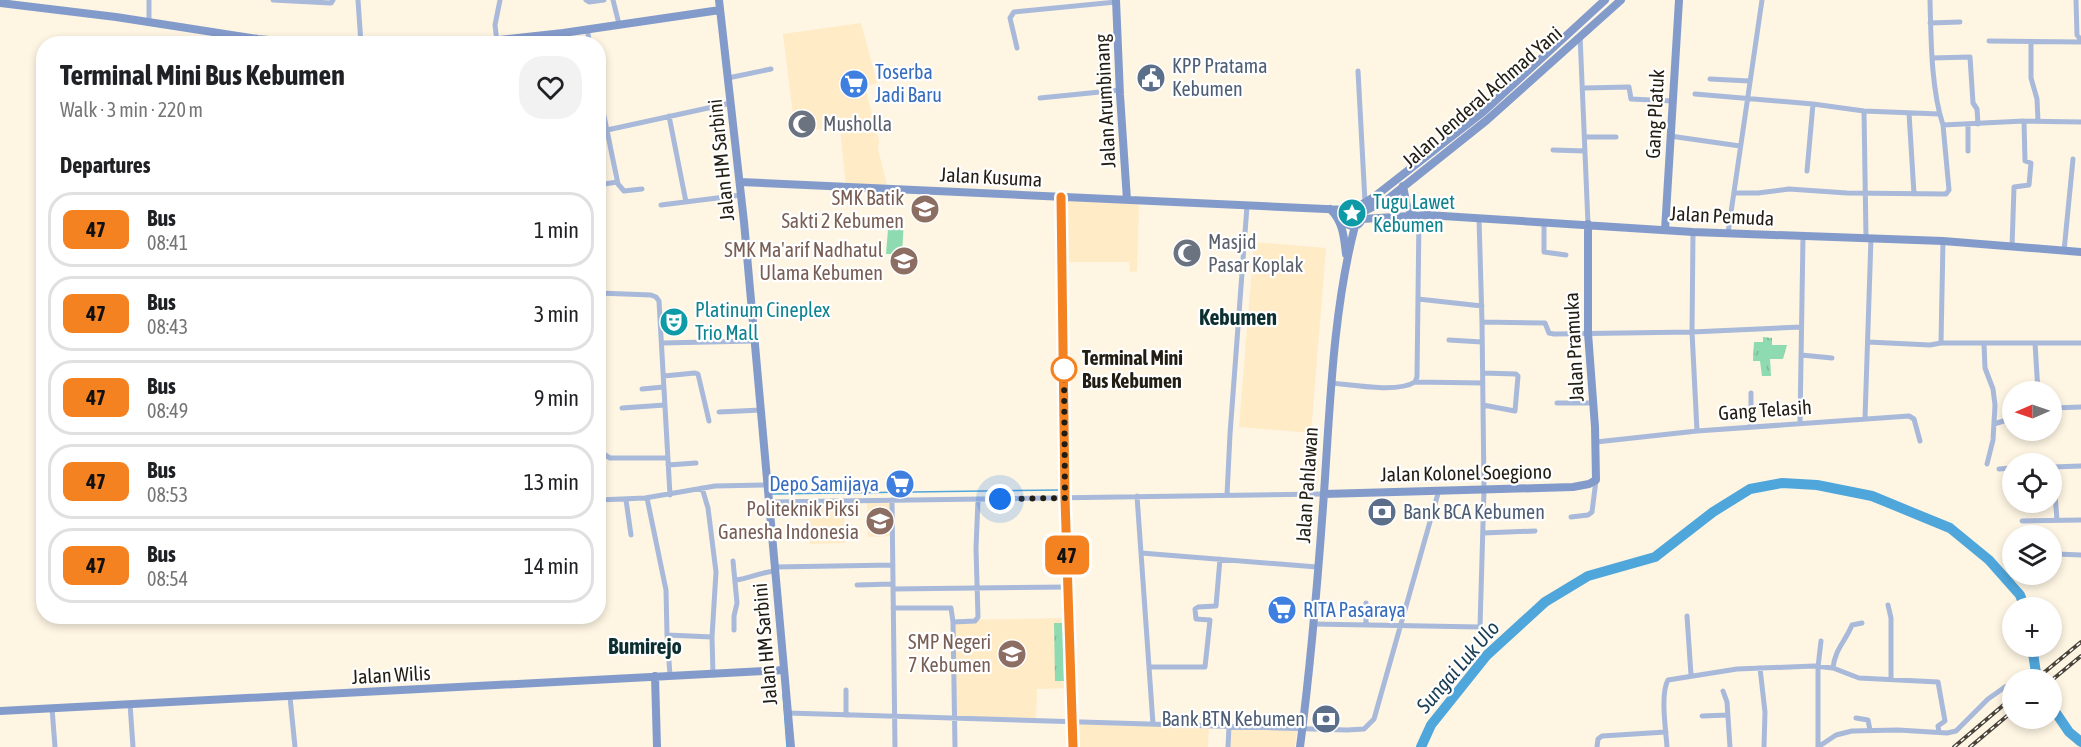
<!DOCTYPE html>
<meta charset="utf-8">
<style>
:root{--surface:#fff;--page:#f2f2f2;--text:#202124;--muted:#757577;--line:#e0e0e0}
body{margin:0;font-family:"Asap Condensed",sans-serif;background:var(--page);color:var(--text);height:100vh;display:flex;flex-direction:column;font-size:22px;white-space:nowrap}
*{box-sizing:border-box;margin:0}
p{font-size:20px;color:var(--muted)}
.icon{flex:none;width:33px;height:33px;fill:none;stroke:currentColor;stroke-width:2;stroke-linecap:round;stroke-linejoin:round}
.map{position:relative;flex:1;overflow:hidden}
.sheet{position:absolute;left:36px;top:36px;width:570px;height:588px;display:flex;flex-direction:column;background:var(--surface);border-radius:24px;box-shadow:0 3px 9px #0003}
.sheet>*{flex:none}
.badge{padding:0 12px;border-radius:9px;font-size:21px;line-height:39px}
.needle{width:39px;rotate:268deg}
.controls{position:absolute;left:2002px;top:381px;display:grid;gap:12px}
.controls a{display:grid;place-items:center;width:60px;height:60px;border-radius:50%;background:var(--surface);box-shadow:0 3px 9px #0003;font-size:30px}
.you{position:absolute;width:30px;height:30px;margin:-15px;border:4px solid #fff;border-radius:50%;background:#1a73e8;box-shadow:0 0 0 9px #1a73e833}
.map>.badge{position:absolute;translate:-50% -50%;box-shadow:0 0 0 3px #fff}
h2{padding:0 24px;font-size:22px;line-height:54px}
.round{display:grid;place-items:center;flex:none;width:63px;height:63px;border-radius:24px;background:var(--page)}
.summary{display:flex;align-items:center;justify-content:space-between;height:102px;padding:0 24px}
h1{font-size:28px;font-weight:700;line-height:45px}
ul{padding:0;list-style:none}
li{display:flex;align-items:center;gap:18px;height:75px;margin:0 12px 9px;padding:0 12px;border:3px solid var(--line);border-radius:24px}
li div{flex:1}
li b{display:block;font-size:22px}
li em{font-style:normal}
li .badge{min-width:66px;font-weight:700;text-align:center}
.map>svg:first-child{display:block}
.built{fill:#ffebc6}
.grass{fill:url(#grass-tufts)}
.pitch{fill:#8edab1}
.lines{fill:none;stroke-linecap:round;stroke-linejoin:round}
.stream{stroke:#4fa6db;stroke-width:1.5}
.river{stroke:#4fa6db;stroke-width:10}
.street{stroke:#a8b9da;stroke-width:5}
.secondary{stroke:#839bcb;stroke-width:8}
.rail-casing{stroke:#4a4438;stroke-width:4}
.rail{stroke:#fff;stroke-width:1.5;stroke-dasharray:4.5;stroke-linecap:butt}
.line-casing{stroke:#fff;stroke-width:14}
.line{stroke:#f58220;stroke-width:9}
.walk{stroke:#231e13;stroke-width:6;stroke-dasharray:0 10.8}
.stop-dot{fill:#fff;stroke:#f58220;stroke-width:3}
.labels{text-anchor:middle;stroke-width:4.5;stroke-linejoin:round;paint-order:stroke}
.service-label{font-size:20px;fill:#4e5e75;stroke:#fff;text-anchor:start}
.shop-label{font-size:20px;fill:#366cbe;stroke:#fff;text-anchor:start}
.street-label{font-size:20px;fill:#231e13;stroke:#fff}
.worship-label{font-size:20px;fill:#5b616d;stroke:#fff;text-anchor:start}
.education-label{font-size:20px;fill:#785e54;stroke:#fff;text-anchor:end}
.culture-label{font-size:20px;fill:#0d838f;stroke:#fff;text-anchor:start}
.stop-label{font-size:20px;font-weight:bold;fill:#231e13;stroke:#fff;text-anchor:start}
.water-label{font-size:21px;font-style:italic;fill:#193e55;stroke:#fff}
.quarter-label{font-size:22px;font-weight:bold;fill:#0c2f32;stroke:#fff}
</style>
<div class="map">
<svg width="2081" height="747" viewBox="0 0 2081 747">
<defs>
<pattern id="grass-tufts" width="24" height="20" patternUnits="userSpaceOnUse" patternTransform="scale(1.5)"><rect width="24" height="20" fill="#8edab1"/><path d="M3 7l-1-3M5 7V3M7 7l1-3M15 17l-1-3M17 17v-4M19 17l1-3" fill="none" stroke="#7abb97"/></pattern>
</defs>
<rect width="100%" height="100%" fill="#fef5e3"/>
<path class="built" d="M 861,23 L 877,83 L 865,87 L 879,141 L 878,149 L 886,181 L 886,192 L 846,187 L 840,128 L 795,131 L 783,34 Z
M 1061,200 L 1139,204 L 1137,271 L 1130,272 L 1129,262 L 1062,262 Z
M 1254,242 L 1326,248 L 1311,433 L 1239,427 Z
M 867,500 L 892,500 L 892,536 L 868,537 Z
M 808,501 L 844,501 L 845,543 L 810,544 Z
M 1069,618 L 1071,688 L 1037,689 L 1036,720 L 954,718 L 954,620 Z
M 1073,721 L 1209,725 L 1208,747 L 1073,747 Z
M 1229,726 L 1297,729 L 1295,747 L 1228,747 Z"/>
<path class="grass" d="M 1763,337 L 1772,338 L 1772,345 L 1787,345 L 1783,359 L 1770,359 L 1771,376 L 1762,376 L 1760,361 L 1753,361 L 1754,342 L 1763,342 Z
M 1054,623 L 1063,623 L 1064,681 L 1055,681 Z"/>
<path class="pitch" d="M 889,217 L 904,218 L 902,254 L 886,254 Z"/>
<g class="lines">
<path class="stream" d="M 771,494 L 1061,490
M 783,694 L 787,747"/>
<path class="river" d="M 2032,646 L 2037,680
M 2052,707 L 2069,732 L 2081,742
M 1421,747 L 1431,725 L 1487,655 L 1545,602 L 1588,576 L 1655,557 L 1713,512 L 1750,489 L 1782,483 L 1817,485 L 1872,496 L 1950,528 L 1989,560 L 2020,595 L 2025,608"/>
<path class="street" d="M 273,0 L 331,3 L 333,0
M 358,0 L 361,44
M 586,0 L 589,2 L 604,0
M 613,0 L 619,24
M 1930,0 C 1931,38 1931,89 1943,125 L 2024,121 L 2081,122
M 2076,0 L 2077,35 L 2081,40
M 149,23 L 149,0
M 1930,23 L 1960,22
M 587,29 L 590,44
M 1580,35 L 1588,224
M 1989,41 L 2081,42
M 497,42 L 495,25 L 500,0
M 2031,42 L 2031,78 L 2037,99 L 2038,121
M 1017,48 L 1010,18 L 1014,12 L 1116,2
M 1932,58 L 1970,57 L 1973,103 L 1977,109 L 1978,124
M 1358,71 L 1365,202
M 728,78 L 771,69
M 1710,79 L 1749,81
M 598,87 L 618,184 L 624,191 L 642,189
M 1584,88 L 1629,87 L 1631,99 L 1672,101
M 1695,94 L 1813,104 L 1864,111 L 1939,114
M 1040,98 L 1120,90
M 1864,111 L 1866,238
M 1909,113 L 1914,194
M 669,116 L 686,202
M 598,132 L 731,103
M 1670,136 L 1740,146
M 1585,137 L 1616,137
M 1553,150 L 1585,151
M 1968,151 L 1968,124
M 1807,171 L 1813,104
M 598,185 L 617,182
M 1734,193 L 1758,193 L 1789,189 L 1847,193 L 1946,194 L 1949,190 L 1943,125
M 661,205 L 741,195
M 1544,222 L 1544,252 L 1566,255
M 1693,232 L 1692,332 L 1697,431
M 1728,233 L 1762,0
M 2012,247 L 2014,187 L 2029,185 L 2031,163 L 2025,161 L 2024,121
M 2064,251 L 2073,159
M 598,293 L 651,295 L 656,297 L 659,301 L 670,495
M 1418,299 L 1482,306
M 1482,322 L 1545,323 L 1549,333 L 1554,334 L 1692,332 L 1801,327
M 1449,340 L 1482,342
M 1868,342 L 1930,345 L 1941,343 L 2081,343
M 662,343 L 755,341
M 1941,343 L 1943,241
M 2035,343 L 2038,392
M 1984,344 L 1985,368 L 1993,389 L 1995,405 L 1993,440 L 1987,464
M 1801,355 L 1832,358
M 1483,373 L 1516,374 L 1518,376 L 1515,411 L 1483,405
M 664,376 L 695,373 L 698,374 L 709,421
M 1415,382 L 1483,383
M 1331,383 C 1352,385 1398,393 1415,382 L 1417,377 L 1419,217
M 642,389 L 664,387
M 1751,393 L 1751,426
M 1557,403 L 1593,403
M 622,408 L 665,405
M 2052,408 L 2081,407
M 719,412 L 761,410
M 1865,418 L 1871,238
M 1800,423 L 1803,237
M 1994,424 L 2013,418
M 1596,442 L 1697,431 L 1909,416 L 1914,419 L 1920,441
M 598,445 L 605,455 L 610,458 L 668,458
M 668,465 L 696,463
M 2052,467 L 2081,466
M 2053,467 L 2057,520
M 1999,469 L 2013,468
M 702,488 L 708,508 L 716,572 L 712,637 L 713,675
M 1227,495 L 1230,434 L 1247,206
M 1137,496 L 1153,724
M 647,498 L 666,590 L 667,635
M 598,500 L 645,498 L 715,486 L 768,485
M 626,500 L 631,535
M 892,500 L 895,747
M 769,502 L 1324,494
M 1571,517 L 1588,515 L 1592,512 L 1596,480
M 2022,521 L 2081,520
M 1483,533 L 1535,531
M 1141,553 L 1317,567
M 2057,554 L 2081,555
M 733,561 L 737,603 L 734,616 L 734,630
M 775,567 L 893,565
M 736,580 C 750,578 761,572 776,571
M 857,585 L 893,584
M 893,589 L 1068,587
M 1366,603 L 1366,625
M 1888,605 L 1891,618 L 1891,679
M 893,608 L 951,608 L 953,622
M 1687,616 L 1691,675
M 1313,624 L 1480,627 L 1484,490 L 1482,322 L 1479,218
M 1149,667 L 1205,667 L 1210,620 L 1196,619 L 1195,609 L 1198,607 L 1216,606 L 1220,559
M 1760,668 L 1765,712 L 1764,747
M 1833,668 C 1835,649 1845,642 1852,625 L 1862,623
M 670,675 L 667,635 L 712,637
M 1723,691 L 1727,702 L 1730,747
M 290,697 L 295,747
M 130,704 L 133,747
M 52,708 L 55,747
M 788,713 L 1347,730 L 1364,729 L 1374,719 L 1439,490
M 846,715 L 846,690
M 1702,716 L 1728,715
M 1856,718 L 1868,720 L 1870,730
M 955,747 L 953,622 L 975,621 L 978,617 L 976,549 L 978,499
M 1228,747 L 1229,726
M 1597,747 L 1598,739 L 1602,736 L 1666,732
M 1667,747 C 1666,731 1660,694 1668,680 L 1737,669 L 1814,666 L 1833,668 L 1859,678 L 1938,682 L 1945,721 L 1938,726 L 1939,732
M 1818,747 L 1836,735 L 1852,731 L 1898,730 L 1947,733 L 1956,731 L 1988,699 L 2005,687
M 1818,747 L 1818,667 L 1821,641"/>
<path class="secondary" d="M 719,0 L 744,222 L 791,747
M 1116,0 L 1120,95 L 1127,200
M 0,3 L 116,17 L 258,39 L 312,44
M 461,44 L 563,33 L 720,10
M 740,182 L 1348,210
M 1403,186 L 1407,206 L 1413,214
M 1061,197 L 1065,498 L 1073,747
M 1356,208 L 1374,197 L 1483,112 L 1605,0
M1344 217a9 9 0 1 1 18 0a9 9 0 1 1-18 0Z
M 1330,209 C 1343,221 1344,237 1346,254
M 1361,213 L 1388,199 L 1487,120 L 1621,0
M 1362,219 L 1427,215 L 1693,232 L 1943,241 L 2081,252
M 1665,230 L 1679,0
M 1324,494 L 1573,487 L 1589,484 L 1596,480 L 1595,427 L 1588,333 L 1588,224
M 655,676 L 657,747
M 0,711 L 784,670
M 1300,747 C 1311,663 1318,578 1324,493 C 1330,406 1333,310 1355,226"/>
<g class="rail-casing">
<path id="rail" d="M 2035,680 L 2081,642
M 2052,680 L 2081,656
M 1954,747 L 2013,697
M 1970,747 L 2013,711"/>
</g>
<use href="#rail" class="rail"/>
</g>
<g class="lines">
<g class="line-casing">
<path id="line" d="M 1061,197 L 1065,498 L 1073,747"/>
</g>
<use href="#line" class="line"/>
<path class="walk" d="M 1000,499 L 1065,498 L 1064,369"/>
</g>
<defs>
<g id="civic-disc" transform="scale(1.5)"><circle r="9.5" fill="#5c6f8a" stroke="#fff"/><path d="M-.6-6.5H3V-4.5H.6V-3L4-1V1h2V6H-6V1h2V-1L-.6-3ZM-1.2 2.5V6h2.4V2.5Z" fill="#fff"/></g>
<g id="supermarket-disc" transform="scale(1.5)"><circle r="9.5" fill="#3f7fe0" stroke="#fff"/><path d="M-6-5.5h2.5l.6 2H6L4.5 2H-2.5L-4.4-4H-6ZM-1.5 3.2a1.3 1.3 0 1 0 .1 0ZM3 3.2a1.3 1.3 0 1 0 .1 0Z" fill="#fff"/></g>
<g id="mosque-disc" transform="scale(1.5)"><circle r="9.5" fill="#6b7280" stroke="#fff"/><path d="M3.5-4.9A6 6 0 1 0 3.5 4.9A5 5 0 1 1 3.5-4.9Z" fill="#fff"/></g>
<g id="school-disc" transform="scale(1.5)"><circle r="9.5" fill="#8d6e63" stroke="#fff"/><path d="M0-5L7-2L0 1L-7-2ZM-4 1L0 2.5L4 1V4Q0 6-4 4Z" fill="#fff"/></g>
<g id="sight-disc" transform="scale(1.5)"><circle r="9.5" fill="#0f9aa8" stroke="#fff"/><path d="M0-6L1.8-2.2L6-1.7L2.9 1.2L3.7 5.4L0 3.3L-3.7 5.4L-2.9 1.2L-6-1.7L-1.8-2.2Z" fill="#fff"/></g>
<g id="theatre-disc" transform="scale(1.5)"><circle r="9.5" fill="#0f9aa8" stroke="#fff"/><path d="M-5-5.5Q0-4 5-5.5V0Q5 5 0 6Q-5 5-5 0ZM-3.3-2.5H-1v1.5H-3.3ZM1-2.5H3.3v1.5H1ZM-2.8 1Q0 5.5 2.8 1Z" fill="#fff"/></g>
<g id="bank-disc" transform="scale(1.5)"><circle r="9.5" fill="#5c6f8a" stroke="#fff"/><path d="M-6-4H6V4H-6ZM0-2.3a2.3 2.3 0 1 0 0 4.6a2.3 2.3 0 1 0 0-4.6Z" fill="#fff"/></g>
<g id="university-disc" transform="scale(1.5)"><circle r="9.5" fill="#8d6e63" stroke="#fff"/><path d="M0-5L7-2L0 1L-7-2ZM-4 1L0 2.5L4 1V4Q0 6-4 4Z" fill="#fff"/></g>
</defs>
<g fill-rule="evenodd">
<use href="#civic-disc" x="1151" y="78"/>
<use href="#supermarket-disc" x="854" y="84"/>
<use href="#mosque-disc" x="802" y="124"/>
<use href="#school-disc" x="925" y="209"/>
<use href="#sight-disc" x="1352" y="213"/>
<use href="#mosque-disc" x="1187" y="253"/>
<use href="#school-disc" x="904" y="261"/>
<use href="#theatre-disc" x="674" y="322"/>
<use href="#supermarket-disc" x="900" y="484"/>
<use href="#bank-disc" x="1382" y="512"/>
<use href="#university-disc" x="880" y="521"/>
<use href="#supermarket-disc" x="1282" y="610"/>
<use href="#school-disc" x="1012" y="654"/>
<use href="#bank-disc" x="1326" y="719"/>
</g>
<circle class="stop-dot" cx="1064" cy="369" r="12"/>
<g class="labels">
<g class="service-label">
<text x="1172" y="73">KPP Pratama<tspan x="1172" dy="23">Kebumen</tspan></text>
<text x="1403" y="519">Bank BCA Kebumen</text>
<text x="1305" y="726" text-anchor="end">Bank BTN Kebumen</text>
</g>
<g class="shop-label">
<text x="875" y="79">Toserba<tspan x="875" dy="23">Jadi Baru</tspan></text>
<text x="879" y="491" text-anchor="end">Depo Samijaya</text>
<text x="1303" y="617">RITA Pasaraya</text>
</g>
<g class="street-label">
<text transform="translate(1482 97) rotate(-41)" y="7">Jalan Jenderal Achmad Yani</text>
<text transform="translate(1105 101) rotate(-93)" y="7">Jalan Arumbinang</text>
<text transform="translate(1655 114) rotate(-87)" y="7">Gang Platuk</text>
<text transform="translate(721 160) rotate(-96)" y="7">Jalan HM Sarbini</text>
<text transform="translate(991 177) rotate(3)" y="7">Jalan Kusuma</text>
<text transform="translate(1722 216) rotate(3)" y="7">Jalan Pemuda</text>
<text transform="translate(1574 347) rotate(-93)" y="7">Jalan Pramuka</text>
<text transform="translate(1765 410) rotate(-4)" y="7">Gang Telasih</text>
<text transform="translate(1466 473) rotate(-1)" y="7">Jalan Kolonel Soegiono</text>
<text transform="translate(1307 485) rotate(-86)" y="7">Jalan Pahlawan</text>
<text transform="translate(765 644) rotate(-95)" y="7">Jalan HM Sarbini</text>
<text transform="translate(391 675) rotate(-3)" y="7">Jalan Wilis</text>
</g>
<g class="worship-label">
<text x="823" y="131">Musholla</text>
<text x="1208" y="249">Masjid<tspan x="1208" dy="23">Pasar Koplak</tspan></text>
</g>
<g class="education-label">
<text x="904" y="205">SMK Batik<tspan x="904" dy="23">Sakti 2 Kebumen</tspan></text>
<text x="883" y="257">SMK Ma'arif Nadhatul<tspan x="883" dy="23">Ulama Kebumen</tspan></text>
<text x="859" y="516">Politeknik Piksi<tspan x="859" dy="23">Ganesha Indonesia</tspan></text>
<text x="991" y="649">SMP Negeri<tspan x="991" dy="23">7 Kebumen</tspan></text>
</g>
<g class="culture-label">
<text x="1373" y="209">Tugu Lawet<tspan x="1373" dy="23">Kebumen</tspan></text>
<text x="695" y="317">Platinum Cineplex<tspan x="695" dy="23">Trio Mall</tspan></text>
</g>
<g class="stop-label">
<text x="1082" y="365">Terminal Mini<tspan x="1082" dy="23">Bus Kebumen</tspan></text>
</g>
<g class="water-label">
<text transform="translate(1458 667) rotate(-49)" y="7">Sungai Luk Ulo</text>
</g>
<g class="quarter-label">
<text x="1238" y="325">Kebumen</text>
<text x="645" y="654">Bumirejo</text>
</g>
</g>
</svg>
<div class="controls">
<a><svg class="needle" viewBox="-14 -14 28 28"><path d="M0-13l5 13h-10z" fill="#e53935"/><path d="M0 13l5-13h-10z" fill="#757577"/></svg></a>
<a><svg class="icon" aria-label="locate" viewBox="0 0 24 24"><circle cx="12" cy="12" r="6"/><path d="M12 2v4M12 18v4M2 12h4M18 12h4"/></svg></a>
<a><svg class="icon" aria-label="layers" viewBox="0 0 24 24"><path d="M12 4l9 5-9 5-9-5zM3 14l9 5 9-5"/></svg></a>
<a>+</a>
<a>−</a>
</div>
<div class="you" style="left:1000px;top:499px"></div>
<b class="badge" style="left:1067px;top:555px;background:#f58220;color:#111">47</b>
<section class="sheet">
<div class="summary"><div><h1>Terminal Mini Bus Kebumen</h1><p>Walk · 3 min · 220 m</p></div><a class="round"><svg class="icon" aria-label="heart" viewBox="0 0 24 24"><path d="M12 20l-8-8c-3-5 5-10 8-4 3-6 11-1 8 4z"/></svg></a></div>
<h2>Departures</h2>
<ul>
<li><span class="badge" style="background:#f58220;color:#111">47</span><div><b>Bus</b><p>08:41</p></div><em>1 min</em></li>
<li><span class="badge" style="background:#f58220;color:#111">47</span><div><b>Bus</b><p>08:43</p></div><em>3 min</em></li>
<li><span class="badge" style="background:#f58220;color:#111">47</span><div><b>Bus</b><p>08:49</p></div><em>9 min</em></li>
<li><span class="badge" style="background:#f58220;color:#111">47</span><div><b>Bus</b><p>08:53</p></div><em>13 min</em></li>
<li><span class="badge" style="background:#f58220;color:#111">47</span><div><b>Bus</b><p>08:54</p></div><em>14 min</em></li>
</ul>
</section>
</div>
